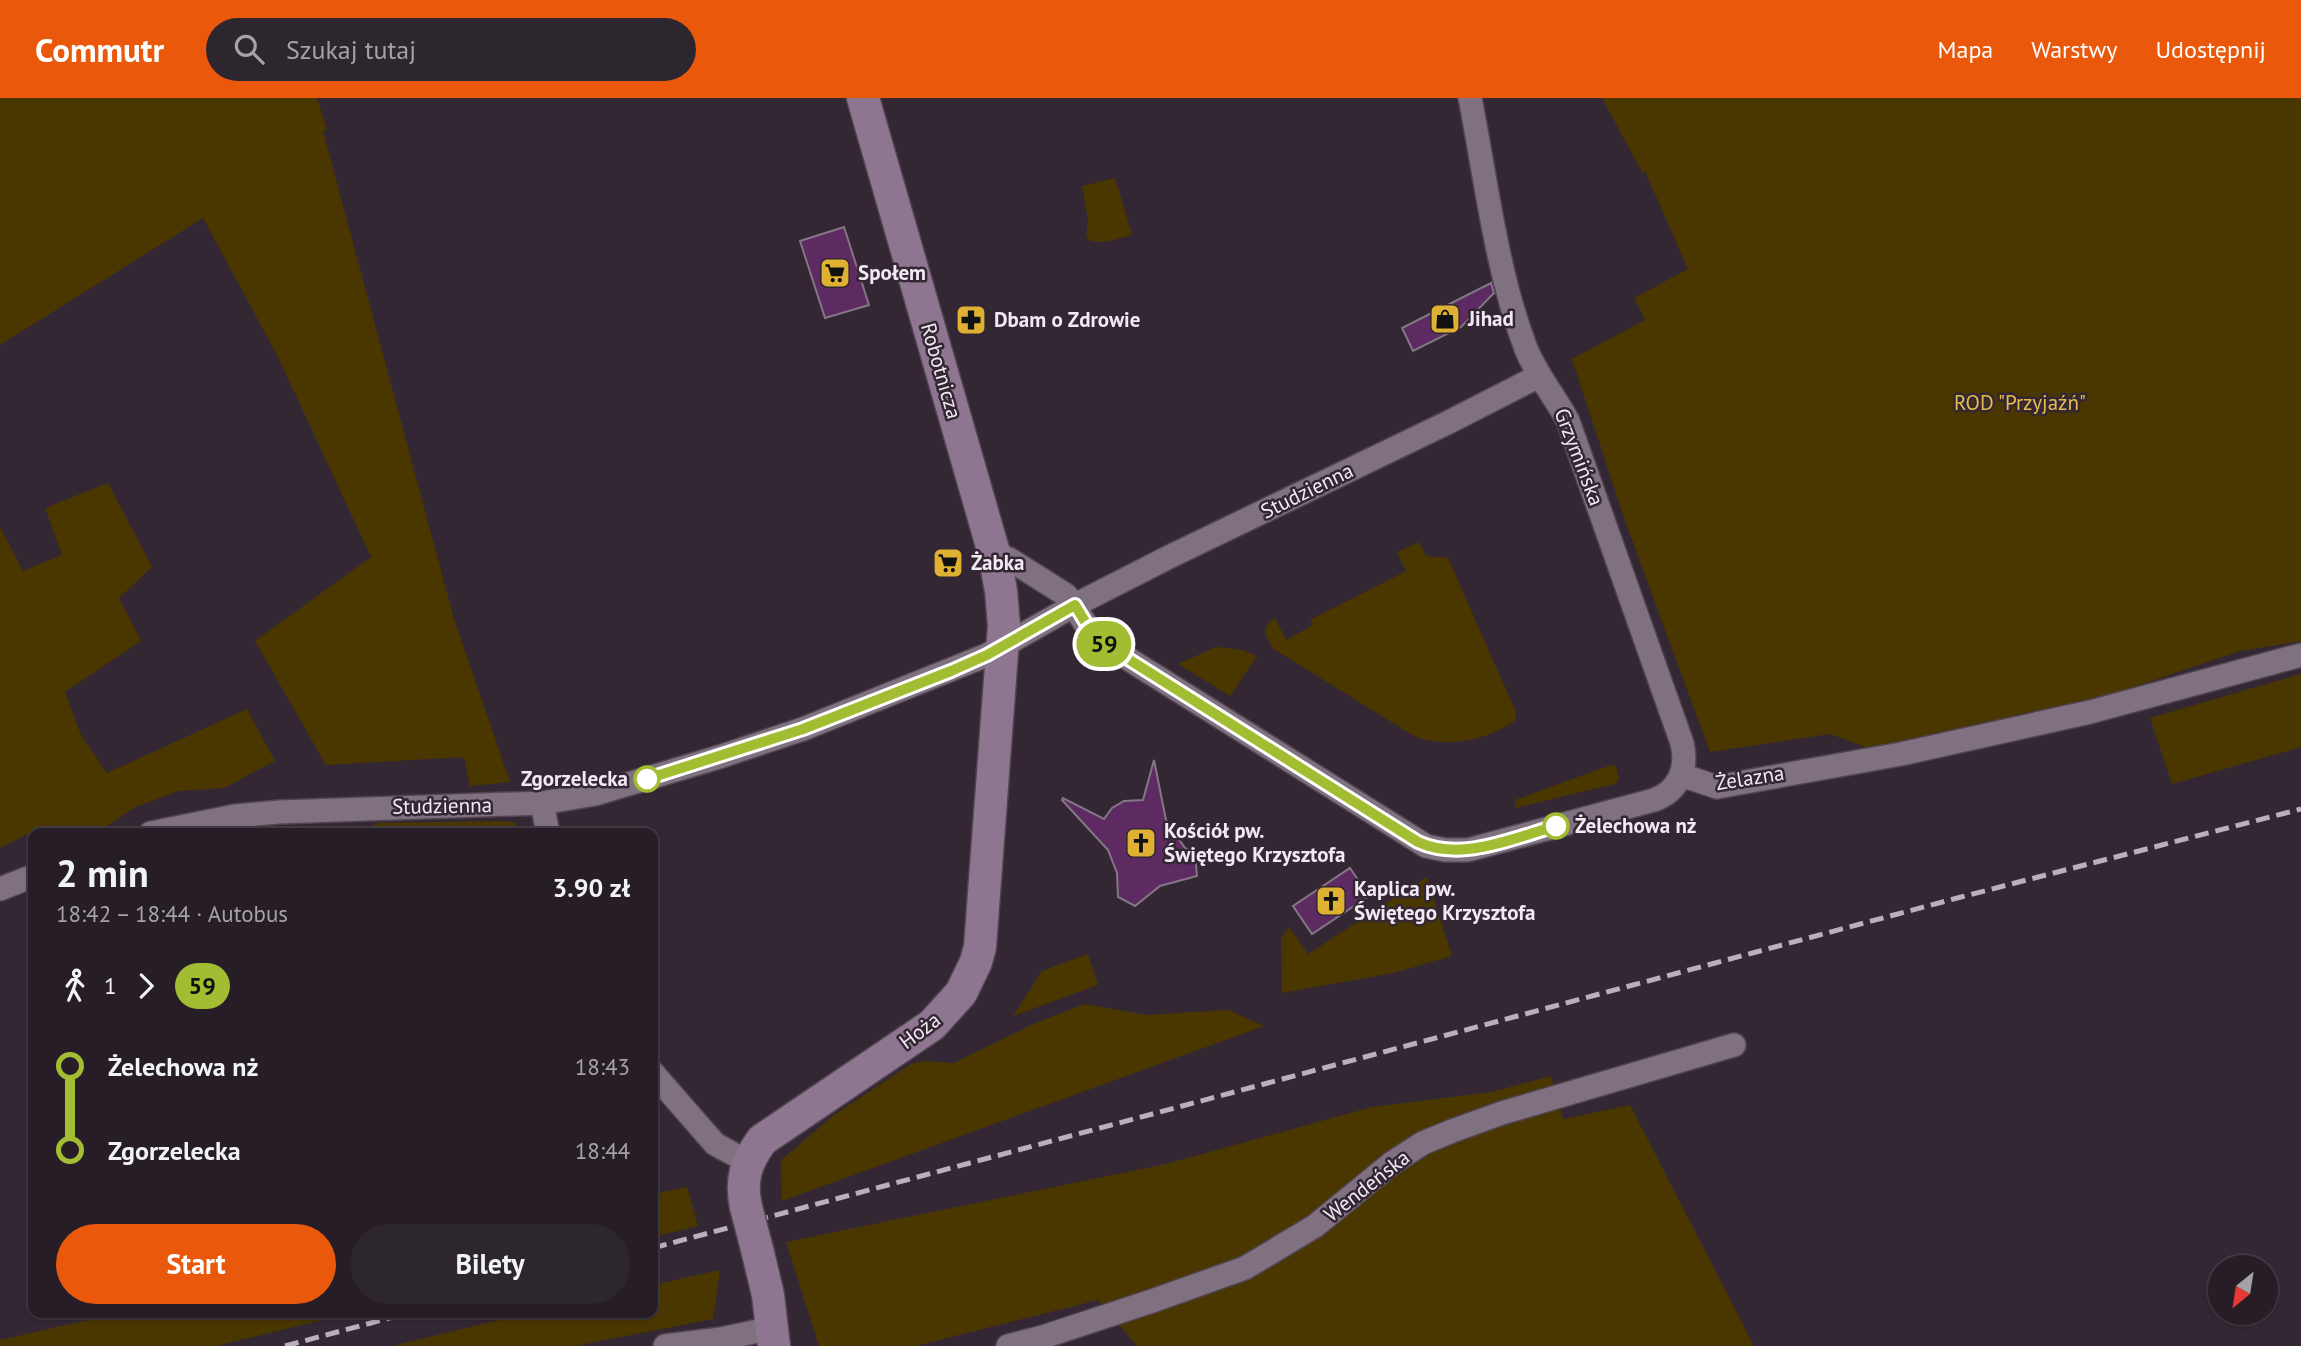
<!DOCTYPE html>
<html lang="pl">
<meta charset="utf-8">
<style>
:root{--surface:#261d27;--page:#2e262f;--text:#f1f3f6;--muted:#a4a2a7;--line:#423b44;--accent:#ea580c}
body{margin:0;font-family:"PT Sans",sans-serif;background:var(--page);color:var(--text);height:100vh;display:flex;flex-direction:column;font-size:26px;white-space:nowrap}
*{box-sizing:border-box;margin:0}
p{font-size:23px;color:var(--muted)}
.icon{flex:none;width:38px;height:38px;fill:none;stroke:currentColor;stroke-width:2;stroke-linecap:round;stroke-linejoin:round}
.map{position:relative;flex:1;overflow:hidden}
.sheet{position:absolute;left:28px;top:730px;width:630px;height:490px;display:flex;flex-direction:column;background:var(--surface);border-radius:14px;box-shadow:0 2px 5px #0004,0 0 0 2px var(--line)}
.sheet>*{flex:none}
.badge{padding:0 14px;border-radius:23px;font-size:24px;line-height:46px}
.needle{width:46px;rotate:210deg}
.buttons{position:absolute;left:2208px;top:1157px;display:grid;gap:14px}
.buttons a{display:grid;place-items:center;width:70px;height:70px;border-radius:50%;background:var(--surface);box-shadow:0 2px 5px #0004,0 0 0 2px var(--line);font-size:35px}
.map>.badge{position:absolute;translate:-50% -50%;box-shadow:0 0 0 4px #fff}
.legs{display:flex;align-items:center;gap:10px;height:77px;padding:0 28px;font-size:23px}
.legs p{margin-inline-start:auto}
.head{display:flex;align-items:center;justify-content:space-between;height:119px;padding:0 28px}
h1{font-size:38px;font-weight:800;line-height:52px}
.primary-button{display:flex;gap:14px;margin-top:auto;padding:14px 28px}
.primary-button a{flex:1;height:80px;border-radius:42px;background:var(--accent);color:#fff;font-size:28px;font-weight:800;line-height:80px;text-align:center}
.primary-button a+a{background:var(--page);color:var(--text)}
ul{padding:0 28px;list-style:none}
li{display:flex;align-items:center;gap:24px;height:84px;font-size:26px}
li i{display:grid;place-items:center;width:10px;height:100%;margin:0 9px;background:currentColor}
li i::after{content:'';width:18px;height:18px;margin:-9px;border:5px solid;border-radius:50%;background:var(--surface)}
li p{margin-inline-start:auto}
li:first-child i{background:linear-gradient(#0000 50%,currentColor 0)}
li:last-child i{background:linear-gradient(currentColor 50%,#0000 0)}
header{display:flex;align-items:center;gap:42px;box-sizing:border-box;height:98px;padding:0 35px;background:var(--accent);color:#fff}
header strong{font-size:33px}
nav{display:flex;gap:38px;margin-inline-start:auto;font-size:24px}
.search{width:490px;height:63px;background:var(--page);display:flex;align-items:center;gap:18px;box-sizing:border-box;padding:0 24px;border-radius:38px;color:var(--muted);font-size:26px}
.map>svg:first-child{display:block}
.green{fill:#4a3700}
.building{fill:#5d2b62;stroke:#847685;stroke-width:2}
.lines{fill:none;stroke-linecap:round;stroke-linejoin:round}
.street-casing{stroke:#4f444f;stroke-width:26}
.secondary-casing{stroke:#4f444f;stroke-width:35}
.street{stroke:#7f7180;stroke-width:23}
.secondary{stroke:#8e7590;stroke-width:32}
.rail{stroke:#bab0bb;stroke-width:5;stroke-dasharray:14 7;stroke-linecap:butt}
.secondary-bridge-casing{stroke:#4f444f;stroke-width:35;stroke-linecap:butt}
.secondary-bridge{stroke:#8e7590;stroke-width:32}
.line-1-casing{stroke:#fff;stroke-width:16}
.line-1{stroke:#a2bd31;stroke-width:10}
.stop-1-dot{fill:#fff;stroke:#a2bd31;stroke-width:3.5}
.labels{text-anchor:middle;stroke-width:5;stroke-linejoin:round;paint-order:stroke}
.poi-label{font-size:21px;font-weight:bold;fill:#f2e9f2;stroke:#332734;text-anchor:start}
.street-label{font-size:21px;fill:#f2e9f2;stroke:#332734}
.park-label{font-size:21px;fill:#e6bc4d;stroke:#332734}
.stop-label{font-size:21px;font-weight:bold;fill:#f2e9f2;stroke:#332734;text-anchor:end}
</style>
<header>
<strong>Commutr</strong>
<div class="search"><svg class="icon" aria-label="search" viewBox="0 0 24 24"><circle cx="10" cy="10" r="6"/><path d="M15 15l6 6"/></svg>Szukaj tutaj</div>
<nav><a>Mapa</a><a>Warstwy</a><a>Udostępnij</a></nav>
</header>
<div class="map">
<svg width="2301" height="1248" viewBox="0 0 2301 1248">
<rect width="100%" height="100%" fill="#332734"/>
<path class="green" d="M 0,0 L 317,0 L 327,32 L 323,33 L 454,521 L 510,684 L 470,688 L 464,659 L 326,667 L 255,543 L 371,459 L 279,261 L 203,120 L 0,247 Z
M 1602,0 L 2301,0 L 2301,543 L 2240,553 L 2116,595 L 1868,650 L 1830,636 L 1710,654 L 1624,420 L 1572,261 L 1645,222 L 1634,200 L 1688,171 L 1645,73 L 1642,74 Z
M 1115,80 L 1132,137 C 1117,140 1098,150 1086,139 L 1088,123 L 1082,88 Z
M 108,385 L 152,469 L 119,500 L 141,543 L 65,594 L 81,637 L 107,675 L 247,611 L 275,663 L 224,690 L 179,693 L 135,709 L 97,735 L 32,734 L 0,750 L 0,429 L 23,473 L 62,457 L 45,410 Z
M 1419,444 L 1426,458 L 1448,460 L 1515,612 L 1516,622 C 1487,642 1447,651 1414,638 L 1272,550 L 1265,534 L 1268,526 L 1275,520 L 1286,542 L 1313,527 L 1310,522 L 1406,473 L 1397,454 Z
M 1216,549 L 1242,552 L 1257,558 L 1230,598 L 1178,566 Z
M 2301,576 L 2301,649 L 2172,686 L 2150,620 Z
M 1611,667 L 1616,669 L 1619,681 L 1615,686 L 1515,710 L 1515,702 Z
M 503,723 L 515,725 L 524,735 L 402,735 L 395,732 L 370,735 L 373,727 L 378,725 Z
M 1427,779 L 1452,858 L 1393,875 L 1282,895 L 1281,840 L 1289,829 L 1308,856 Z
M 1088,856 L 1098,887 L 1013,918 L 1042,873 Z
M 1085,906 L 1146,917 L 1228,912 L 1264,928 L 782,1103 L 781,1062 L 834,1017 L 911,966 L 923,963 L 954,965 L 1033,926 Z
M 1551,978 L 1563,1021 L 1630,1007 L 1754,1248 L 1137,1248 L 1098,1202 L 915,1248 L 819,1248 L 786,1144 L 1166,1066 L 1372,1009 L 1491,994 Z
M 687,1089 L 698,1128 L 653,1139 L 653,1096 Z
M 720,1172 L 713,1221 L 575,1248 L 392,1248 L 527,1215 L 653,1214 L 653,1187 Z
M 123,1214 L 350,1214 L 350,1215 L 216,1248 L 0,1248 L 0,1242 Z"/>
<path class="building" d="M 844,129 L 869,207 L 825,220 L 800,143 Z
M 1491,185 L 1494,195 L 1461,229 L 1413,253 L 1402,230 Z
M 1154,662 L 1166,722 L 1185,750 L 1195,755 L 1197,778 L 1160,788 L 1135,808 L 1118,799 L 1117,775 L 1108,752 L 1062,702 L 1063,700 L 1104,721 L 1112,710 L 1124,703 L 1143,702 Z
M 1350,770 L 1369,798 L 1312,836 L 1293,808 Z"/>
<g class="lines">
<g class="street-casing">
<path id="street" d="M 994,455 L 1009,461 L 1066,497 L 1095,540 L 1426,748 L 1445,752 L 1468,752 L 1654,702 C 1679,693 1688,670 1682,645 L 1568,323 C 1554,297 1535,275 1525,248 C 1496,171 1486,81 1470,0
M 1681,677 L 1717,689 L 1901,656 L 2090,614 L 2301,557
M 542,705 L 548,735
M 151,735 L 235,718 L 279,714 L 542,705 L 595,696 L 719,659 L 803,631 L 987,557 L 1075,507 L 1169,459 L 1449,324 L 1539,278
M 0,791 L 33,778
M 653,975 L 715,1046 L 748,1064
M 665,1248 L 721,1241 L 772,1230
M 1008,1248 L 1043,1239 L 1152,1203 L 1245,1170 L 1315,1128 L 1392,1065 L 1423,1045 L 1452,1033 L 1502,1015 L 1734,947"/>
</g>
<g class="secondary-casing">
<path id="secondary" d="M 746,1109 C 740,1082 746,1064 762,1042 L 932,927 L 961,895 L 976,864 L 980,849 L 1004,528 L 1001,493 L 994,455 L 863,0
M 758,1155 L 768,1197 L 774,1248"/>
</g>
<use href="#street" class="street"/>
<use href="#secondary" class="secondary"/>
<path class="rail" d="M 653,1150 L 1961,799 L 2301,711
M 285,1248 L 412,1214"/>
<g class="secondary-bridge-casing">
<path id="secondary-bridge" d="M 746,1109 L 758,1155"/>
</g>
<use href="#secondary-bridge" class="secondary-bridge"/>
</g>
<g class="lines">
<g class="line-1-casing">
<path id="line-1" d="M 647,681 L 803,631 L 951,573 L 987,557 L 1075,507 L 1095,540 L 1418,744 C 1462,764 1513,740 1556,728"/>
</g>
<use href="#line-1" class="line-1"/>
</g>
<defs>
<g id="supermarket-square" transform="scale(1.575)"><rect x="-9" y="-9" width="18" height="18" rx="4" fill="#deb133" stroke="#332734"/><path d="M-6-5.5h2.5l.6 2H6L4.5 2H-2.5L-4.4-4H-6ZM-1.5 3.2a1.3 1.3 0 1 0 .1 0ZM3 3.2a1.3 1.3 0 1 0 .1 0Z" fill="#111"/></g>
<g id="shop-square" transform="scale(1.575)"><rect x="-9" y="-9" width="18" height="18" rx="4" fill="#deb133" stroke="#332734"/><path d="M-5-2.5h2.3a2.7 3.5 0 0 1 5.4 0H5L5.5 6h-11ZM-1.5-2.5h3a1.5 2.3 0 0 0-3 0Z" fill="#111"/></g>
<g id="pharmacy-square" transform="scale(1.575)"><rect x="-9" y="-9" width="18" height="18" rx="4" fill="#deb133" stroke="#332734"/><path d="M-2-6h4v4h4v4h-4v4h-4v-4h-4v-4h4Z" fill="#111"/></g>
<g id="church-square" transform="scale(1.575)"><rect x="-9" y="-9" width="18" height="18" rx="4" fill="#deb133" stroke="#332734"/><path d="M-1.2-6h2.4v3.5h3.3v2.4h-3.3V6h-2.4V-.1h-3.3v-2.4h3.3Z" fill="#111"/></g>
</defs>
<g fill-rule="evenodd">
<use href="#supermarket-square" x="835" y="175"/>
<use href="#shop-square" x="1445" y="221"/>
<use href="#pharmacy-square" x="971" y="222"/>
<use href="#supermarket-square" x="948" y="465"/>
<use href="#church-square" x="1141" y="745"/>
<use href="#church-square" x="1331" y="803"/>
</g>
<g class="stop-1-dot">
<circle cx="647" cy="681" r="12"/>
<circle cx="1556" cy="728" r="12"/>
</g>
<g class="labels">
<g class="poi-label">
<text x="858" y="182">Społem</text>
<text x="1468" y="228">Jihad</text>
<text x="994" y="229">Dbam o Zdrowie</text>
<text x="971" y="472">Żabka</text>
<text x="1164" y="740">Kościół pw.<tspan x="1164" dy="24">Świętego Krzysztofa</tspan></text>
<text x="1354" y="798">Kaplica pw.<tspan x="1354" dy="24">Świętego Krzysztofa</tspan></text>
</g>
<g class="street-label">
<text transform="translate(941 273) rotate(74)" y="7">Robotnicza</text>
<text transform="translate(1579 359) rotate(69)" y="7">Grzymińska</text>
<text transform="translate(1307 393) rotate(-26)" y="7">Studzienna</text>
<text transform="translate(1750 680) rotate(-9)" y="7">Żelazna</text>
<text transform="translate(442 708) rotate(-1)" y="7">Studzienna</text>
<text transform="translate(920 933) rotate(-37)" y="7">Hoża</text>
<text transform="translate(1367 1088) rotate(-38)" y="7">Wendeńska</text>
</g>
<g class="park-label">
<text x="2020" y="312">ROD "Przyjaźń"</text>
</g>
<g class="stop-label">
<text x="628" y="688">Zgorzelecka</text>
<text x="1575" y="735" text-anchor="start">Żelechowa nż</text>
</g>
</g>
</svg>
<div class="buttons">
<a><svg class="needle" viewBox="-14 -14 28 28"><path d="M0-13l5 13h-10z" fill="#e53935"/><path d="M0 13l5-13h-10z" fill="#a4a2a7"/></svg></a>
</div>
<b class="badge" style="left:1104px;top:546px;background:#a2bd31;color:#111">59</b>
<section class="sheet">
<div class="head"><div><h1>2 min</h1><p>18:42 – 18:44 · Autobus</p></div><b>3.90 zł</b></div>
<div class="legs"><svg class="icon" aria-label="walk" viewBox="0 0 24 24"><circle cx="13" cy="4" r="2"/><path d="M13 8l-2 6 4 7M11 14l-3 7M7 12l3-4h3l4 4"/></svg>1<svg class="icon" aria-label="forward" viewBox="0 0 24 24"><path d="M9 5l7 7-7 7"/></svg><b class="badge" style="background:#a2bd31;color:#111">59</b></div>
<ul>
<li><i style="color:#a2bd31"></i><b>Żelechowa nż</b><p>18:43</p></li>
<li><i style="color:#a2bd31"></i><b>Zgorzelecka</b><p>18:44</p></li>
</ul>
<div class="primary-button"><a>Start</a><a>Bilety</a></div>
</section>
</div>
